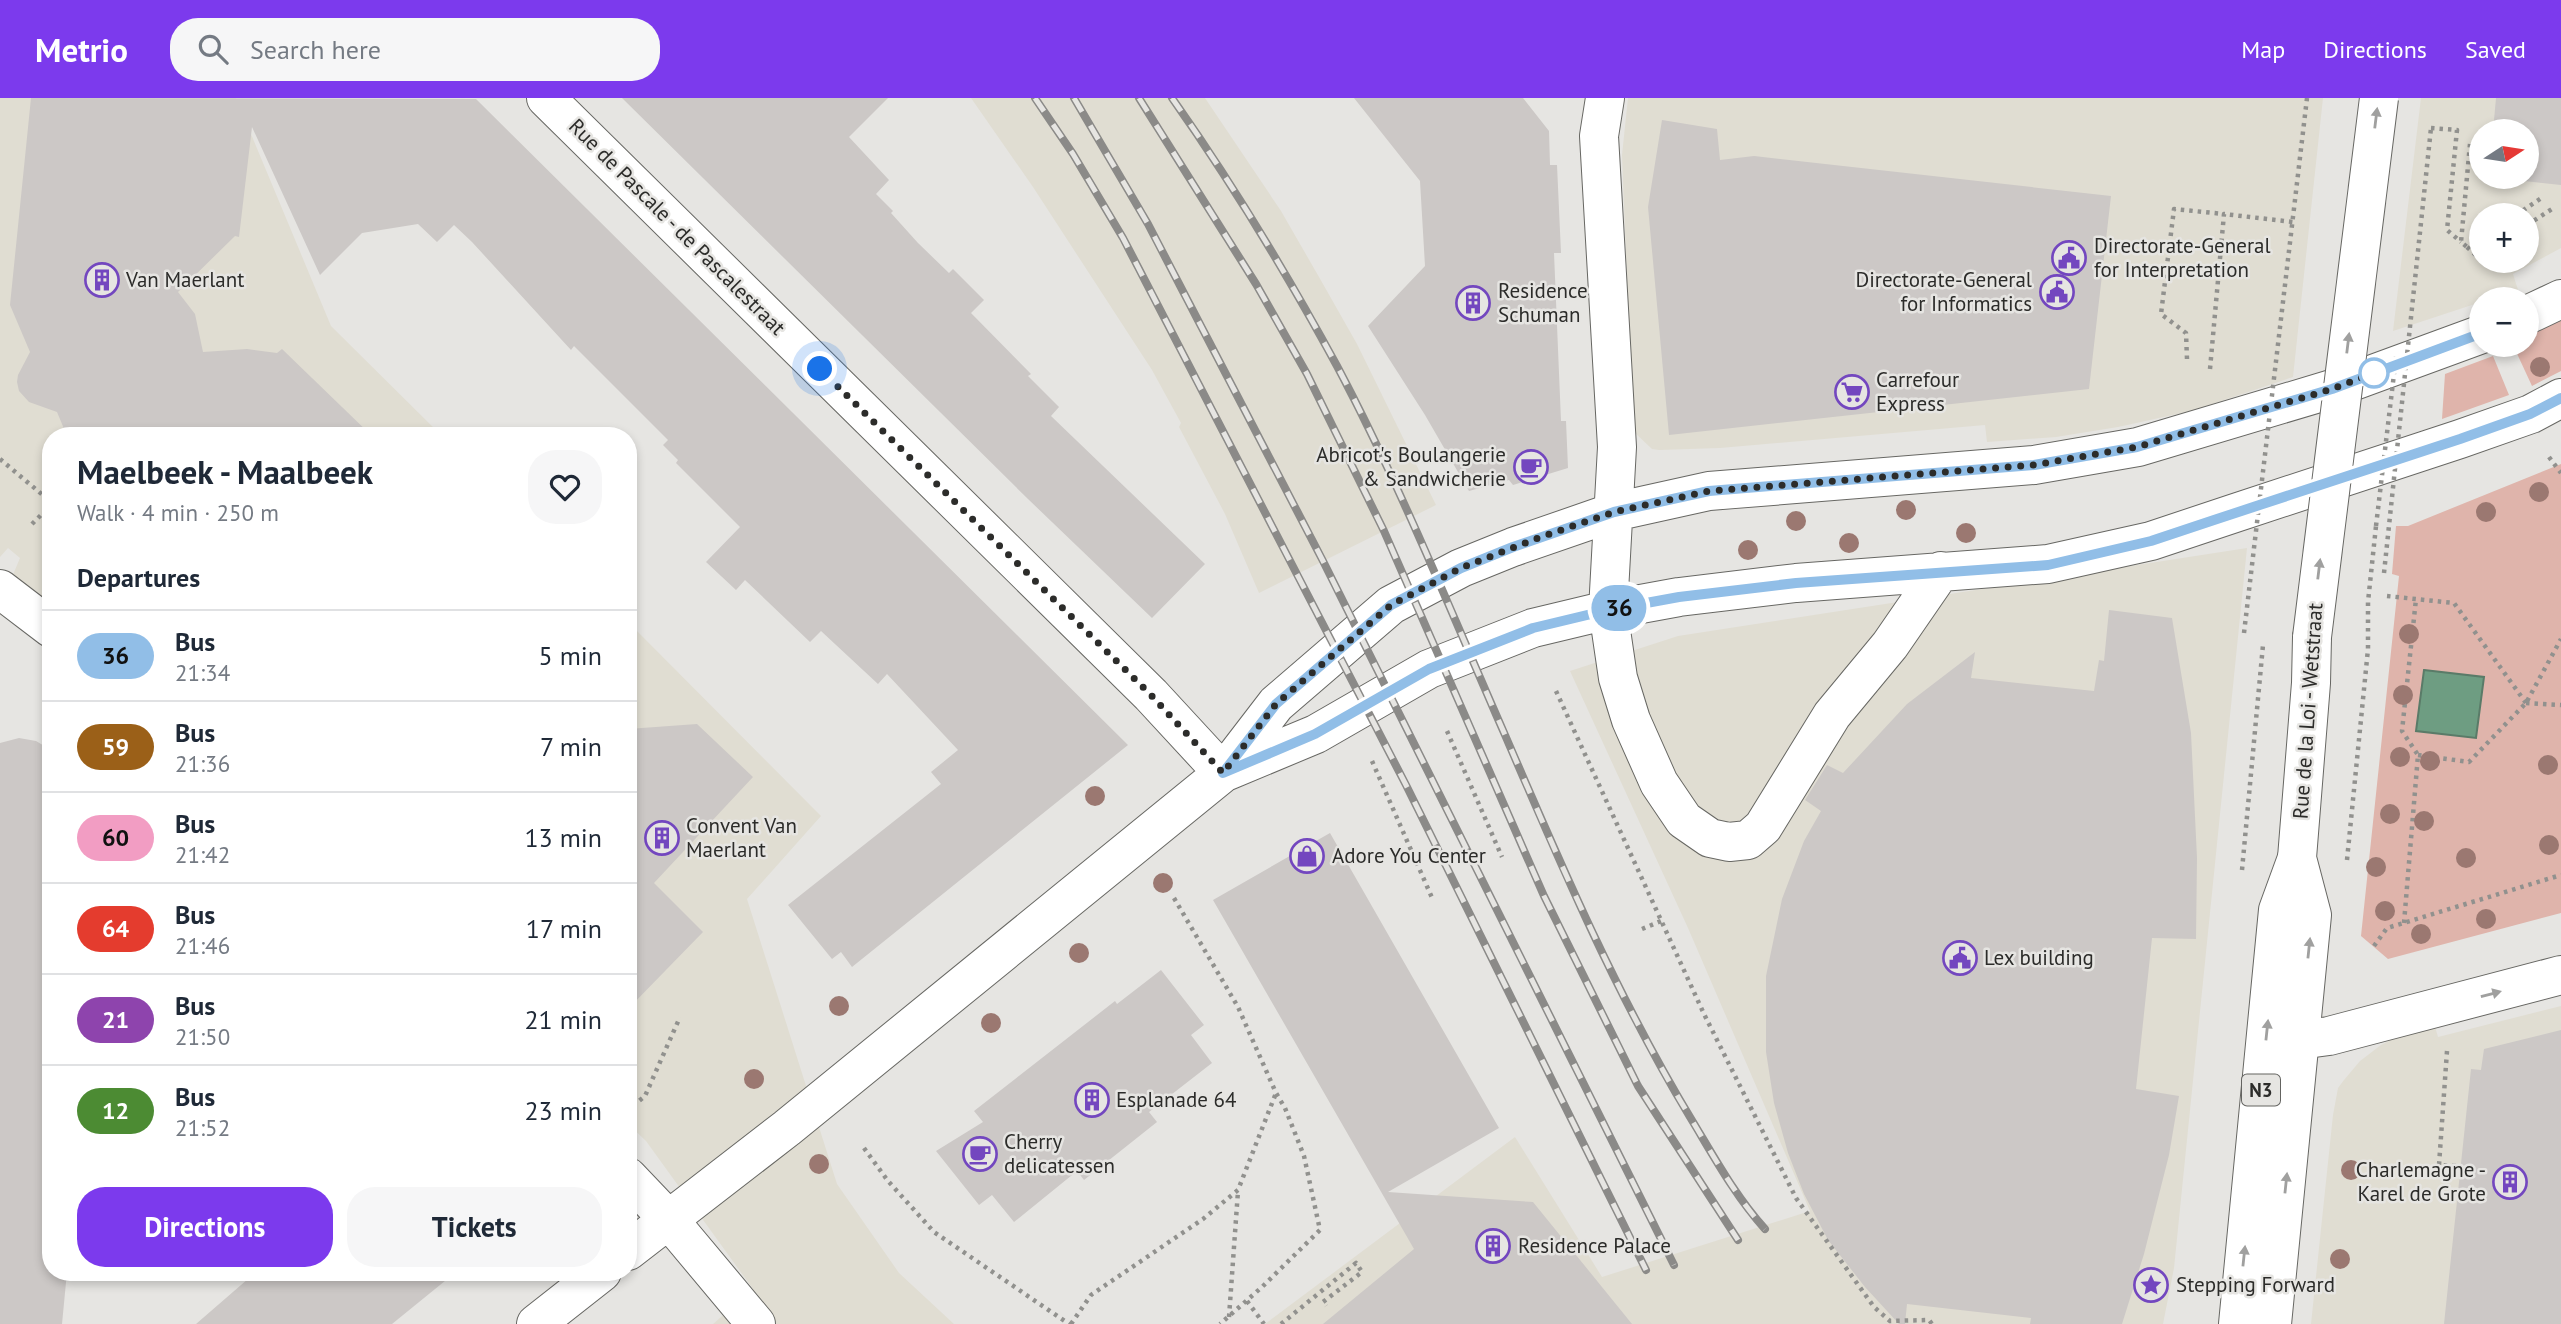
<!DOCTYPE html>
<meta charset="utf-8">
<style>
:root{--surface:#fff;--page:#f6f6f7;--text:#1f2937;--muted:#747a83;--line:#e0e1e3;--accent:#7c3aed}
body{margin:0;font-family:"PT Sans",sans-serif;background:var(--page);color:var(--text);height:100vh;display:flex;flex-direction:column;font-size:26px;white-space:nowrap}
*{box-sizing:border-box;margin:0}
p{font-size:23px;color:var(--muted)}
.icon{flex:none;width:38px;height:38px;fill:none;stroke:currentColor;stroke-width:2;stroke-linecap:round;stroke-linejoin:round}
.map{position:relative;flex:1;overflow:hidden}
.details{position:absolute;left:42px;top:329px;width:595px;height:854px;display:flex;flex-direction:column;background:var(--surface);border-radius:28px;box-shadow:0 4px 10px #0003}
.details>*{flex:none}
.badge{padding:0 14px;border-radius:23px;font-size:24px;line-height:46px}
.needle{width:46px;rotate:78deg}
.tools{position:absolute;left:2469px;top:21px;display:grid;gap:14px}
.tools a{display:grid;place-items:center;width:70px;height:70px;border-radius:50%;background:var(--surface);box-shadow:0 4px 10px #0003;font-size:35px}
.you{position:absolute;width:35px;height:35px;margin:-18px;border:5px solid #fff;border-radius:50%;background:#1a73e8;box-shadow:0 0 0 10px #1a73e833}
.map>.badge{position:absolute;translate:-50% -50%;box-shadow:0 0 0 4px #fff}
h2{padding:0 35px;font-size:26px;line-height:63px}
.round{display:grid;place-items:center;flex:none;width:74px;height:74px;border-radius:28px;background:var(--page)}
.headline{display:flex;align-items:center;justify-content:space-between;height:119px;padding:0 35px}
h1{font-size:33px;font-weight:600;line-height:52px}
.action{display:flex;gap:14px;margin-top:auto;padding:14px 35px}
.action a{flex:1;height:80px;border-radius:28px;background:var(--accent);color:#fff;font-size:28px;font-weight:600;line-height:80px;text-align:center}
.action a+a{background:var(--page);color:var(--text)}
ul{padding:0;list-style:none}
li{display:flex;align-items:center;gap:21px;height:91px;padding:0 35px;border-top:2px solid var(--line)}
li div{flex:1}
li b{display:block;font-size:26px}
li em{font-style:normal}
li .badge{min-width:77px;font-weight:700;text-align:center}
header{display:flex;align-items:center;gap:42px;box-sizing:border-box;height:98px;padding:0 35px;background:var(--accent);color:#fff}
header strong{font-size:33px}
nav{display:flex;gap:38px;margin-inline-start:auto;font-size:24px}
.search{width:490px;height:63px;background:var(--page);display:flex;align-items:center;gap:18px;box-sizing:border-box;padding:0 24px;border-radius:28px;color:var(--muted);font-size:26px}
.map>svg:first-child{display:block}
.built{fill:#e0ddd2;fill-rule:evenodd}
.green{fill:#dfb4ab}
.water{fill:#6e9d82;stroke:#5a7b68;stroke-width:2}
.building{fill:#ccc8c6}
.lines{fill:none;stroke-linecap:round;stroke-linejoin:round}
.minor-casing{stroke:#676763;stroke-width:40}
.major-casing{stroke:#676763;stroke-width:40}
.highway-casing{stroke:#676763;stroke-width:40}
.path{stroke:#91918e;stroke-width:4.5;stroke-dasharray:3.5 5;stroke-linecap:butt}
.minor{stroke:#fff;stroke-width:38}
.major{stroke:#fff;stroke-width:38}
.highway{stroke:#fff;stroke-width:38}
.rail-casing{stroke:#8b8a88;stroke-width:8}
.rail{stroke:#e6e5e2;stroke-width:5;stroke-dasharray:16;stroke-linecap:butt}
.major-bridge-casing{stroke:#676763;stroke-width:40;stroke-linecap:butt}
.path-bridge{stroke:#91918e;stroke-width:4.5;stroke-dasharray:3.5 5;stroke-linecap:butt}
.major-bridge{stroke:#fff;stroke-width:38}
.tree{fill:#9b7871}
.oneway{fill:#a0a09f}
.line-casing{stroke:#fff;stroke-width:16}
.line{stroke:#91bee7;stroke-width:10}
.walk{stroke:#2c2c2a;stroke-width:7;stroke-dasharray:0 12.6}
.stop-dot{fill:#fff;stroke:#91bee7;stroke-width:3.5}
.labels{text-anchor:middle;stroke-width:5;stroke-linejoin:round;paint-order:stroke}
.shield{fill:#e6e5e2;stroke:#646461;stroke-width:2}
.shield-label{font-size:19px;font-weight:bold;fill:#2c2c2a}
.street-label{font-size:21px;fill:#2c2c2a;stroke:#e6e5e2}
.poi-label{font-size:21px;fill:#2c2c2a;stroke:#e6e5e2;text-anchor:start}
</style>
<header>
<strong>Metrio</strong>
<div class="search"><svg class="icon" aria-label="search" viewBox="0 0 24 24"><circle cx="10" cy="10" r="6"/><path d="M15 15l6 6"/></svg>Search here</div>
<nav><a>Map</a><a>Directions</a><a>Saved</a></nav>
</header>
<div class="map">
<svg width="2561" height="1226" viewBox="0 0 2561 1226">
<rect width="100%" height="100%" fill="#e6e5e2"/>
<path class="built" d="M 0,0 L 236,0 L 331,228 L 442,338 L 51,338 L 51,516 L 12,479 L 20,460 L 8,450 L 0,459 Z
M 971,0 L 1205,0 L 1281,113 L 1319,179 L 1357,246 L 1436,407 L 1259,495 L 1225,416 L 1179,329 L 1181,325 L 1152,272 L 1033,89 Z
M 1628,0 L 2323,0 L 2293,279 L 2191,313 L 2118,329 L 2056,339 L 1987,344 L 1985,327 L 1720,350 L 1659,352 L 1652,351 L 1633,333 L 1622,57 Z
M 2421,0 L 2561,0 L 2561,150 L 2513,176 L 2518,192 L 2490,201 L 2482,201 L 2481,204 L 2393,233 ZM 2482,33 L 2527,33 L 2527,79 L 2482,79 ZM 2482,117 L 2527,117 L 2527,163 L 2482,163 Z
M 2247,450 L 2174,1170 L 2163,1226 L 1265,1226 L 1515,1039 L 1602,1179 L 1810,1113 L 1688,830 L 1570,573 L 1678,538 Z
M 628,524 L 821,718 L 747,801 L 837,1086 L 899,1175 L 954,1226 L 713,1226 L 753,1191 L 646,1043 L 628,1026 Z
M 2561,908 L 2561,1226 L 2311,1226 L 2333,1017 L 2338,990 L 2344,982 L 2360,963 L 2381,947 L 2395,940 L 2434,925 L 2438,939 Z"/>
<path class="green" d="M 2561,221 L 2561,273 L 2532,288 L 2513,247 L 2527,247 L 2527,238 Z
M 2493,258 L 2509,297 L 2442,321 L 2445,276 Z
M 2561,366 L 2561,815 L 2388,861 L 2361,838 L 2399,478 L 2392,476 L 2396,428 L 2408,428 Z"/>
<path class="water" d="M 2424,572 L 2484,579 L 2476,640 L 2416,633 Z"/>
<path class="building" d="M 31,0 L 476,1 L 1128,647 L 852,869 L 841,854 L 832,861 L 788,807 L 941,686 L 931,674 L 958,652 L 887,576 L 878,586 L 821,533 L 810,544 L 745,482 L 736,492 L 706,464 L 740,429 L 676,365 L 678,362 L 663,347 L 668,342 L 574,248 L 571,252 L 472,144 L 454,127 L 437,144 L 418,126 L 362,135 L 320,177 L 252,29 L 239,139 L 235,138 L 178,194 L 195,216 L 203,254 L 247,251 L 277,255 L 282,251 L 372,338 L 67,338 L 57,314 L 29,304 L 19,293 L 17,284 L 18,277 L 30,254 L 10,207 Z
M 622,0 L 888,0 L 849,39 L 889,82 L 876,96 L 893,113 L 891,115 L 918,145 L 949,175 L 953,171 L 984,202 L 971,215 L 1031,276 L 1028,278 L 1059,309 L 1051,318 L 1205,466 L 1152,520 L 1028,401 Z
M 1354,0 L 1523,0 L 1549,33 L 1550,67 L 1557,67 L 1561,155 L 1554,155 L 1561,323 L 1566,323 L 1568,370 L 1513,387 L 1509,382 L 1469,393 L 1425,317 L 1368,228 L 1425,168 L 1420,83 Z
M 2496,0 L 2561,0 L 2561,87 L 2489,79 L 2527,79 L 2527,33 L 2493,33 Z
M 1662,22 L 1717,31 L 1720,62 L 1754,58 L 2111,98 L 2089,291 L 1669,337 L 1648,109 Z
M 2109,512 L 2172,520 L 2191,635 L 2197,760 L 2196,841 L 2152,840 L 2136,991 L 2179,998 L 2169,1057 L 2144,1156 L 2122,1226 L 2030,1226 L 2031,1220 L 1907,1206 L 1905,1226 L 1899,1226 L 1865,1189 L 1828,1142 L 1804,1096 L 1788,1055 L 1774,1005 L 1766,954 L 1766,878 L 1782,801 L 1804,743 L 1821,713 L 1805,702 L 1827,667 L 1843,675 L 1907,606 L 1975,554 L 1971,580 L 2094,593 L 2099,562 L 2104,563 Z
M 697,626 L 753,679 L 654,785 L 703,834 L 628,911 L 628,631 Z
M 19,640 L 36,643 L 51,652 L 51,1174 L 67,1174 L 62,1226 L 0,1226 L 0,645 Z
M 1330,735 L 1499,1030 L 1388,1094 L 1533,1104 L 1632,1226 L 1323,1226 L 1414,1151 L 1213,802 Z
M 1161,872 L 1204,927 L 1191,937 L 1212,965 L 1149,1014 L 1157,1024 L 1084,1082 L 1077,1073 L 1014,1124 L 992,1097 L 979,1107 L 936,1053 L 983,1024 L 974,1013 L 1115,903 L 1117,906 Z
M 2561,932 L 2561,1226 L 2444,1226 L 2471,971 L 2481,972 L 2484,951 Z
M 256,1174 L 456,1174 L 392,1226 L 196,1226 Z"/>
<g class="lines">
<g class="minor-casing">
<path id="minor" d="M 546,0 L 1151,597 L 1223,675
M 1605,0 L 1599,38 L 1617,349 L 1608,512 L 1618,580 L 1631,622 L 1659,685 L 1684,722 L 1710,740 L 1729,744 L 1748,742 L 1763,729 L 1832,617 L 1890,547 L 1941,473
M 2527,217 L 2561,201
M 0,491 L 51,530
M 1225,674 L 1316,636 L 1429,571 L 1533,530 L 1608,512 L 1679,499 L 1796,485 L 2048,466 L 2151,443 L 2235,415 L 2460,341 L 2531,316 L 2561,300
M 2299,942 L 2329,938 L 2561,877
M 628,1079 L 669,1122 L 756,1226
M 628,1153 L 787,1030 L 1223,675 L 1276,606 L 1391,507 L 1461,470 L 1513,449 L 1614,414 L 1709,393 L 2034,367 L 2138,349 L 2332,291 L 2482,236
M 536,1226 L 602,1174"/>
</g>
<g class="major-casing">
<path id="major" d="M 2272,1226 L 2312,817 L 2297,760 L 2311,585 L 2312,539"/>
</g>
<g class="highway-casing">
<path id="highway" d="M 2238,1226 L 2278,812 L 2297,760"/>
</g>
<path class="path" d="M 2431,30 L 2457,32 L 2447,132 L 2461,144
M 2470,46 L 2461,144 L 2467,149 L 2482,140
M 2516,117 L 2543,99
M 2527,127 L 2552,111
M 2467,149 L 2478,159 L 2482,157
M 2187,261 L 2186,235 L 2161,216 L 2174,111 L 2224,116
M 2210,271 L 2224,116 L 2293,124
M 2549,359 L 2561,375
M 0,361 L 51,404
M 32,426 L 51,407
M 2387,498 L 2454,505 L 2526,605
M 1556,593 L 1704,916 L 1796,1100 L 1874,1209 L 1890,1223 L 1929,1222 L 1932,1226
M 2526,605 L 2561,607
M 1447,633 L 1502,759
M 2418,657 L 2469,664 L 2526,605 L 2561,541
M 1372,663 L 1433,802
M 2347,762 L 2368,551 L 2368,504 L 2376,428
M 2242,772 L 2263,547
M 1174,800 L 1238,909 L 1276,995 L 1285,1010 L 1304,1058 L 1320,1132 L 1262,1189 L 1220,1226
M 2404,825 L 2418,657 L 2402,633 L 2416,501
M 1642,831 L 1661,823
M 2374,848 L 2387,830 L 2561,777
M 2447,953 L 2439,1067 L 2460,1068
M 633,1008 L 645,998 L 680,919
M 864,1050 L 888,1083 L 934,1134 L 1069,1226
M 1247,1203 L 1264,1226
M 1229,1219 L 1238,1093
M 1071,1226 L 1091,1197 L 1203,1121 L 1238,1092 L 1276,995
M 1281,1226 L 1356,1165 L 1362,1174 L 1323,1204 L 1326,1208"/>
<use href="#minor" class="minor"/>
<use href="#major" class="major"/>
<use href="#highway" class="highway"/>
<g class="rail-casing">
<path id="rail" d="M 1035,0 L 1073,56 L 1123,140 L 1406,687 L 1646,1172
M 1074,0 L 1148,126 L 1323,463 L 1674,1167
M 1139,0 L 1256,186 L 1307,276 L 1384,433 L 1544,798 L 1638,988 L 1738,1142
M 1172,0 C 1232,85 1287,176 1337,268 C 1400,387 1451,514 1505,637 C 1561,767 1617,898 1690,1019 C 1713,1057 1735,1098 1765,1131"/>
</g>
<use href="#rail" class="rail"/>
<g class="major-bridge-casing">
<path id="major-bridge" d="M 2312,539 L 2379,0"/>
</g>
<path class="path-bridge" d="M 2376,428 L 2396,259
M 2384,475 L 2431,30
M 2244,535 L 2307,0"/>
<use href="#major-bridge" class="major-bridge"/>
</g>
<g class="tree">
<circle cx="2540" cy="269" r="10"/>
<circle cx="2539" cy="394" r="10"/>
<circle cx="1906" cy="412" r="10"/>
<circle cx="2486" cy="414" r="10"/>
<circle cx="1796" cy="423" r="10"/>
<circle cx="1966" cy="435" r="10"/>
<circle cx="1849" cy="445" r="10"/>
<circle cx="1748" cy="452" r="10"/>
<circle cx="2409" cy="536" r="10"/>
<circle cx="2403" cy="597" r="10"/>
<circle cx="2400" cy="659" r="10"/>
<circle cx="2430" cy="663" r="10"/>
<circle cx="2548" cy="667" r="10"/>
<circle cx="1095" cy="698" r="10"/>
<circle cx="2390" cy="716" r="10"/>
<circle cx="2424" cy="723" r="10"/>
<circle cx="2549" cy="747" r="10"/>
<circle cx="2466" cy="760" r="10"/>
<circle cx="2376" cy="769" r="10"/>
<circle cx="1163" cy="785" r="10"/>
<circle cx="2385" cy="813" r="10"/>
<circle cx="2486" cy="821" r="10"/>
<circle cx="2421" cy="836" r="10"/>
<circle cx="1079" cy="855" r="10"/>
<circle cx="839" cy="908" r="10"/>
<circle cx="991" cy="925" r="10"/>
<circle cx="754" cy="981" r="10"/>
<circle cx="819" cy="1066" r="10"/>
<circle cx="2351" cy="1072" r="10"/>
<circle cx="2340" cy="1161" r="10"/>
</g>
<defs><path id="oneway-solid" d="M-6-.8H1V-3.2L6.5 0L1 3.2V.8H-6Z" transform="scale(1.75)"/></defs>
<g class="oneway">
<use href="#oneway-solid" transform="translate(2376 20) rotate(-83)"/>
<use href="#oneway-solid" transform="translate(2348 245) rotate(-83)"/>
<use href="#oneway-solid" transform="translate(2319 471) rotate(-83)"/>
<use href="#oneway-solid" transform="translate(2309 850) rotate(-84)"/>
<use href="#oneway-solid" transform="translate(2491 896) rotate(-15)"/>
<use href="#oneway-solid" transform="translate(2267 932) rotate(-84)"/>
<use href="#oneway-solid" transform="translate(2286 1085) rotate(-84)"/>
<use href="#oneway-solid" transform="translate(2244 1158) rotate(-84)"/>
</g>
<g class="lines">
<g class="line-casing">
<path id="line" d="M 2482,235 L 2332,291 L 2137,349 L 2034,367 L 1709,393 L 1614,414 L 1513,449 L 1461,470 L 1391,507 L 1276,606 L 1223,675 L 1315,636 L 1429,571 L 1533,530 L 1608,512 L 1679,499 L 1796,485 L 2048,467 L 2151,443 L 2214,422 L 2460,341 L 2530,316 L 2561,300"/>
</g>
<use href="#line" class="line"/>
<path class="walk" d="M 820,271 L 1151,597 L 1223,675 L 1276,606 L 1391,507 L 1461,470 L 1538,440 L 1614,414 L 1709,393 L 2034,367 L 2137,349 L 2332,291 L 2382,272 L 2374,275"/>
</g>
<defs>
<g id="civic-ring" transform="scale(1.75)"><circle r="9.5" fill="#e6e5e2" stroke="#7347bf" stroke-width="1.5"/><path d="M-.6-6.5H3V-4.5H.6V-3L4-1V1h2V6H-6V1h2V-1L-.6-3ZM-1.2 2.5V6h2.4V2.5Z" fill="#7347bf"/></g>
<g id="building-ring" transform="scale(1.75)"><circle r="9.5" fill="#e6e5e2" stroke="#7347bf" stroke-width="1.5"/><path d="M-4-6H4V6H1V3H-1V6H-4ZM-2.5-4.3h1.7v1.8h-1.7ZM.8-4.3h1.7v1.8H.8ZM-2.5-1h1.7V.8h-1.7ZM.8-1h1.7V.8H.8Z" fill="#7347bf"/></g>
<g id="supermarket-ring" transform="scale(1.75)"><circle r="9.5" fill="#e6e5e2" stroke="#7347bf" stroke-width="1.5"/><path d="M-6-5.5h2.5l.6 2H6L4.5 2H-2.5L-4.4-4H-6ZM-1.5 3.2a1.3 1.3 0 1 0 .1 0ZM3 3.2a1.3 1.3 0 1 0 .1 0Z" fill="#7347bf"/></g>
<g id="cafe-ring" transform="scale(1.75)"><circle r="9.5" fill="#e6e5e2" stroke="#7347bf" stroke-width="1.5"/><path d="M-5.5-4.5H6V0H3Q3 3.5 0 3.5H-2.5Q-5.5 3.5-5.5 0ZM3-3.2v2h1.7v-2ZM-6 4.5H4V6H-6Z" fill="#7347bf"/></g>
<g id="shop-ring" transform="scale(1.75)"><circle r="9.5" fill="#e6e5e2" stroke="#7347bf" stroke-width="1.5"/><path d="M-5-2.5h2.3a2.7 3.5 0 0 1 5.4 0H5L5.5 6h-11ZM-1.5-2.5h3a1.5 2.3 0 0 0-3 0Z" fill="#7347bf"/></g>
<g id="sight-ring" transform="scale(1.75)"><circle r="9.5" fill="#e6e5e2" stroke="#7347bf" stroke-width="1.5"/><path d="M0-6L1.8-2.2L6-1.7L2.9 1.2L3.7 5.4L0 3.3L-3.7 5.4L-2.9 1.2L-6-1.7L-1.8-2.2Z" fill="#7347bf"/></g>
</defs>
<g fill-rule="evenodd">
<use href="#civic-ring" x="2069" y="160"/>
<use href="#building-ring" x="102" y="182"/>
<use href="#civic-ring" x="2057" y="194"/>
<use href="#building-ring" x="1473" y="205"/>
<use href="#supermarket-ring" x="1852" y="294"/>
<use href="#cafe-ring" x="1531" y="369"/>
<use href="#building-ring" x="662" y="740"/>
<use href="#shop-ring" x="1307" y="758"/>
<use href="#civic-ring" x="1960" y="860"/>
<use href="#building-ring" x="1092" y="1002"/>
<use href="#cafe-ring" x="980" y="1056"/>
<use href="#building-ring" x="2510" y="1084"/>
<use href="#building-ring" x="1493" y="1148"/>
<use href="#sight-ring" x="2151" y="1187"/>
</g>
<circle class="stop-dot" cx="2374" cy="275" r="14"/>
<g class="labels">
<rect class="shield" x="2242" y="976.5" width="38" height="31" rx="5"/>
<g class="shield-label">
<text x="2261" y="999">N3</text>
</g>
<g class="street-label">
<text transform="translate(677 129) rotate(45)" y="7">Rue de Pascale - de Pascalestraat</text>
<text transform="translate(2308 613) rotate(-86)" y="7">Rue de la Loi - Wetstraat</text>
</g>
<g class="poi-label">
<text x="2094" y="155">Directorate-General<tspan x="2094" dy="24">for Interpretation</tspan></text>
<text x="126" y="189">Van Maerlant</text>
<text x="2032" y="189" text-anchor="end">Directorate-General<tspan x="2032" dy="24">for Informatics</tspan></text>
<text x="1498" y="200">Residence<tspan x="1498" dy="24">Schuman</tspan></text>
<text x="1876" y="289">Carrefour<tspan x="1876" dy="24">Express</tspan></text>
<text x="1506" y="364" text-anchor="end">Abricot's Boulangerie<tspan x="1506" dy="24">&amp; Sandwicherie</tspan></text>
<text x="686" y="735">Convent Van<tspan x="686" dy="24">Maerlant</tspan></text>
<text x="1332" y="765">Adore You Center</text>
<text x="1984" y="867">Lex building</text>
<text x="1116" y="1009">Esplanade 64</text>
<text x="1004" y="1051">Cherry<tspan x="1004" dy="24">delicatessen</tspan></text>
<text x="2486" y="1079" text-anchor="end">Charlemagne -<tspan x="2486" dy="24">Karel de Grote</tspan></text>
<text x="1518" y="1155">Residence Palace</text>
<text x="2176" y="1194">Stepping Forward</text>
</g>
</g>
</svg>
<div class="tools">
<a><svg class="needle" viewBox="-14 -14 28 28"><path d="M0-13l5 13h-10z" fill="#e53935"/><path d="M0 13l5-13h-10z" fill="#747a83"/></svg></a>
<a>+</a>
<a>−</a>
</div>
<div class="you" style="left:820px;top:271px"></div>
<b class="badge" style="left:1619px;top:510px;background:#91bee7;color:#111">36</b>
<section class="details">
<div class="headline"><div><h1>Maelbeek - Maalbeek</h1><p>Walk · 4 min · 250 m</p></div><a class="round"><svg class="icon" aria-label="heart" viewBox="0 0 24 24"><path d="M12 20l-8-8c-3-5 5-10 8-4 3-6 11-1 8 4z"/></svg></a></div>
<h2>Departures</h2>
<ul>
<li><span class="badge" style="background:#91bee7;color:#111">36</span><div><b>Bus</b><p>21:34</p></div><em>5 min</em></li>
<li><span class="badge" style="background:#9b6018;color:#fff">59</span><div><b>Bus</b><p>21:36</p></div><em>7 min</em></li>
<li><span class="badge" style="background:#f29dc3;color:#111">60</span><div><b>Bus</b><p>21:42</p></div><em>13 min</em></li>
<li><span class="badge" style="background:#e43c2e;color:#fff">64</span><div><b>Bus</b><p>21:46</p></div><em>17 min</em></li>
<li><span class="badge" style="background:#8e44ad;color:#fff">21</span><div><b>Bus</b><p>21:50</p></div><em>21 min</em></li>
<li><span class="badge" style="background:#4c8b33;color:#fff">12</span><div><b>Bus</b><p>21:52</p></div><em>23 min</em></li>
</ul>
<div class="action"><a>Directions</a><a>Tickets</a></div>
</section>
</div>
